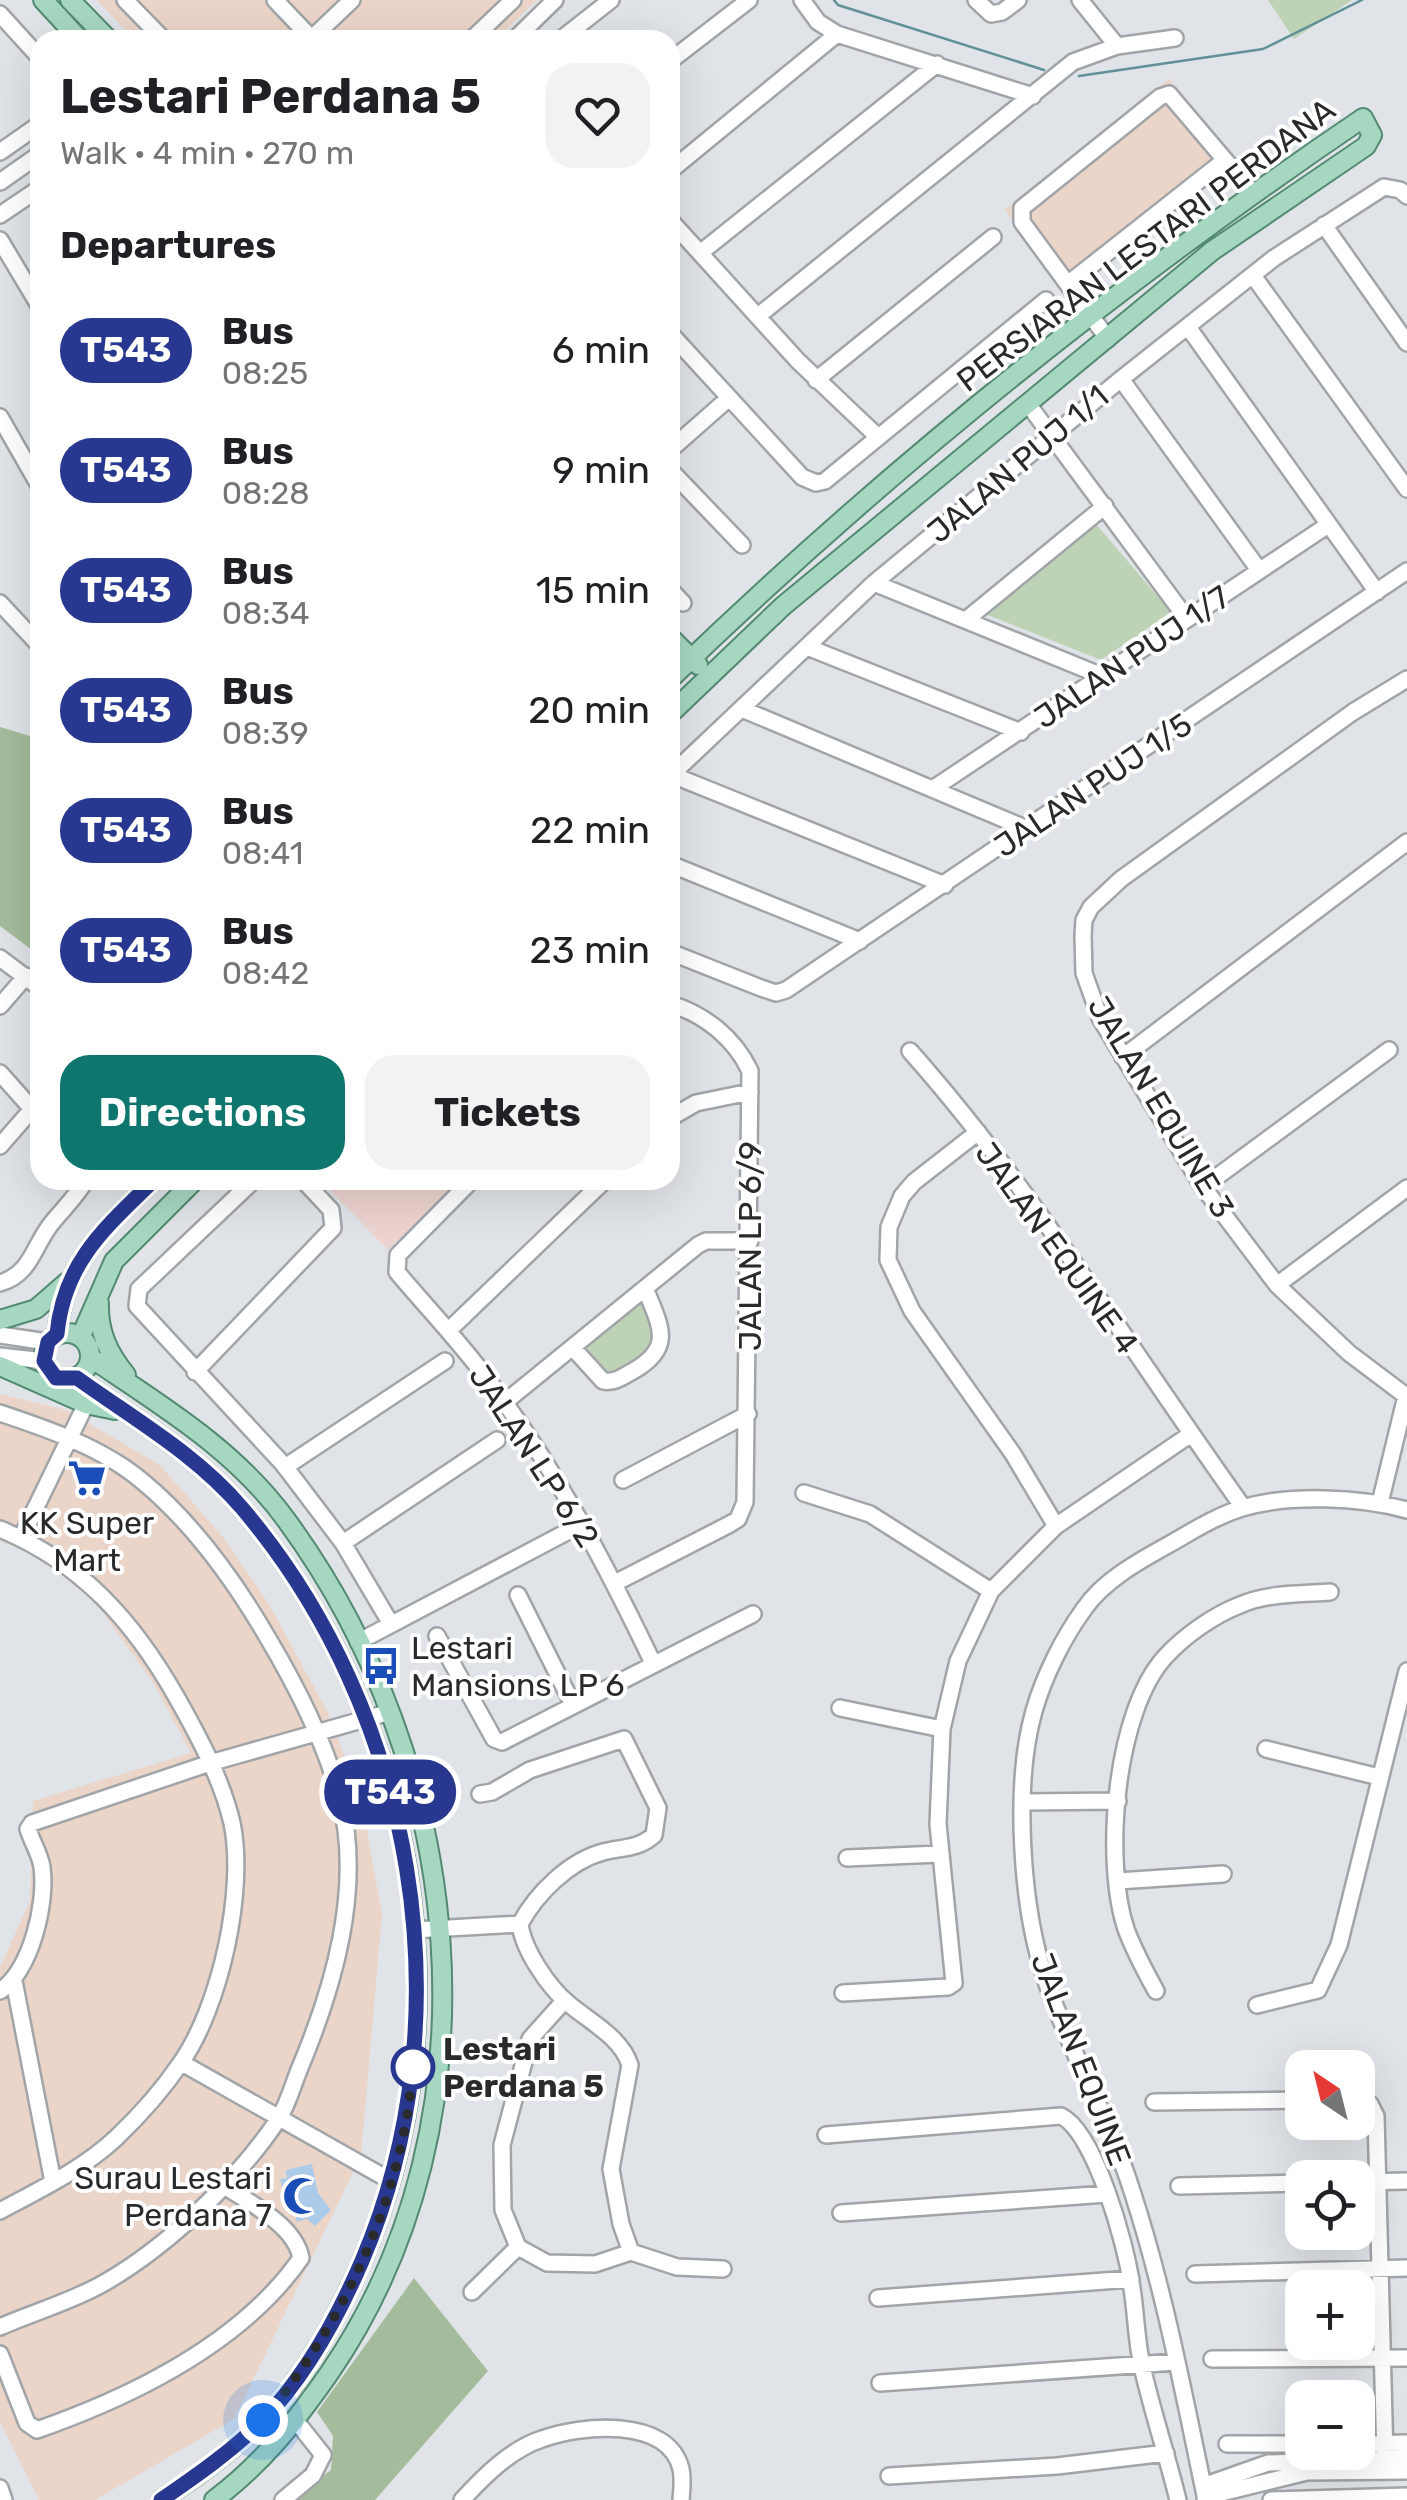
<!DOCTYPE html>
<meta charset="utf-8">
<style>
:root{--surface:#fff;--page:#f2f2f2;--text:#202124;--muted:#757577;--accent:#0f766e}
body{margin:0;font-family:Rubik,sans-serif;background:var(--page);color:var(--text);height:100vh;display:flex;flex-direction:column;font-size:38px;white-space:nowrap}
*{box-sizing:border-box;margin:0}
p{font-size:32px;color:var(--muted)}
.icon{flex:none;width:55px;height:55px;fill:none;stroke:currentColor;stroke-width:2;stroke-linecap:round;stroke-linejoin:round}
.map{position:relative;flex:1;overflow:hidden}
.details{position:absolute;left:30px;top:30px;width:650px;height:1160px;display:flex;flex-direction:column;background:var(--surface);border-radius:30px;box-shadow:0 10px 40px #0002}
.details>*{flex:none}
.badge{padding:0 20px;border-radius:32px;font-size:35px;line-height:65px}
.needle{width:65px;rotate:325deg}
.buttons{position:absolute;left:1285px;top:2050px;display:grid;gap:20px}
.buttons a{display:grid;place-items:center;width:90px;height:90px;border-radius:20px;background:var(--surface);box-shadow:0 10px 40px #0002;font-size:50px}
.you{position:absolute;width:50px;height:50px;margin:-25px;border:8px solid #fff;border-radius:50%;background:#1a73e8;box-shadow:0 0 0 15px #1a73e833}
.map>.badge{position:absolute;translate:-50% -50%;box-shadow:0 0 0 5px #fff}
h2{padding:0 30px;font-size:38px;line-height:90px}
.round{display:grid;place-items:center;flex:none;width:105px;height:105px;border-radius:30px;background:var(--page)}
.summary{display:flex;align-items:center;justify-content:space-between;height:170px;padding:0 30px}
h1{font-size:48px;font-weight:700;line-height:75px}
.primary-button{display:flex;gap:20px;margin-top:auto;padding:20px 30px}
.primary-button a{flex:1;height:115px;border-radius:30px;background:var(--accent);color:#fff;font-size:40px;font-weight:700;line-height:115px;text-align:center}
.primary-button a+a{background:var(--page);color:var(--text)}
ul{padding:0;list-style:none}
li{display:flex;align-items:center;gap:30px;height:120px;padding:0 30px}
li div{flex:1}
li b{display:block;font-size:38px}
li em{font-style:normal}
li .badge{min-width:110px;font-weight:700;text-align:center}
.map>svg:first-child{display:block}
.commercial{fill:#ebd5c9}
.education{fill:#edd3cf}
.green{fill:#bed2b6}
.forest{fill:#a4bc9b}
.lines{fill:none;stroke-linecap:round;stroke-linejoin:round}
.stream{stroke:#609098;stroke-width:2.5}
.building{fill:#accbe8}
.minor-casing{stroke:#a1a5a8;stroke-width:20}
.major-casing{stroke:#538a72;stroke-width:22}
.minor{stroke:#fff;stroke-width:15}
.major{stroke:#a6d7c1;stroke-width:18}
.line-casing{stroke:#fff;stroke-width:22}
.line{stroke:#283890;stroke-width:15}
.walk{stroke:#292a2c;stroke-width:10;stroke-dasharray:0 18}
.stop-dot{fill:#fff;stroke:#283890;stroke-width:5}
.labels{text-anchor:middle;stroke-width:8;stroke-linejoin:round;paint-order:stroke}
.street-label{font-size:32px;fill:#292a2c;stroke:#fff}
.poi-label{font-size:32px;fill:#292a2c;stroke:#fff}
.stop-label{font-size:32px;font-weight:bold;fill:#292a2c;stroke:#fff;text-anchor:start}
</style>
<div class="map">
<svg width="1407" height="2500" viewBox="0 0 1407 2500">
<rect width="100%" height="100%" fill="#e0e4e8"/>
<path class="commercial" d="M 97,0 L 537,0 L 495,40 L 135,40 Z
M 1169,79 L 1234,161 L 1069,296 L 1005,210 Z
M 0,1394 L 66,1410 L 160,1465 L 223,1537 L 269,1604 L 327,1711 L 361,1799 L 382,1914 L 361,2156 L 234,2419 L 95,2500 L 39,2500 L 0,2422 L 0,1967 L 30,1901 L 33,1801 L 191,1753 L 154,1684 L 95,1602 L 45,1559 L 0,1541 Z"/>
<path class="education" d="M 320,1180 L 460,1180 L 388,1250 Z"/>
<path class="green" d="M 1268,0 L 1352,0 L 1294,39 Z
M 1096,524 L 1171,612 L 1101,660 L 988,615 L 988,609 Z
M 640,1295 C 651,1316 654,1331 648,1354 L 614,1375 L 601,1374 L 581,1347 Z"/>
<path class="forest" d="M 0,727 L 40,739 L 40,956 L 0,926 Z
M 414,2278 L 488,2371 L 375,2500 L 289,2500 L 331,2470 L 333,2436 L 317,2412 Z"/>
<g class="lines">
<path class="stream" d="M 834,0 L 838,5 L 1044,70
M 1079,76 L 1263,49 L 1362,0"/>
</g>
<path class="building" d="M 312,2164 L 318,2193 L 331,2210 L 315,2226 L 307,2219 L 297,2222 L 292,2199 L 285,2200 L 280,2179 L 287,2178 L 286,2170 Z"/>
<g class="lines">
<g class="minor-casing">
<path id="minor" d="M 125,0 L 164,40
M 275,0 L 313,40
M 802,0 L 818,22 L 837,34 L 1033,96
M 976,0 L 991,14 L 1002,12 L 1018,0
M 1080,0 L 1117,46
M 0,14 L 40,58
M 312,38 L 352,0
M 471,40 L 513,0
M 514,40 L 555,0
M 560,40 L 611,0
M 670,61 L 749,0
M 0,152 L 40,124
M 670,171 L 837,34
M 0,182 L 40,154
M 0,215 L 40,188
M 670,220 L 798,361 L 877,436
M 1324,225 L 1407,343
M 0,240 L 40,307
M 700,253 L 937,64
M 1254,277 L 1407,489
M 1069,283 L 1225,160
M 758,316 L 1073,62 L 1117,46 L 1175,38
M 1188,327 L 1377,592
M 670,333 L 802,477 L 816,483 L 825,481 L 1046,300
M 1108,339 L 1022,222 L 1022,208 L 1160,97 L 1169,94 L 1253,193
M 1121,379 L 1259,570
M 816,380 L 993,237
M 1028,404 L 1187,619
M 0,417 L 40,487
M 670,450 L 729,398
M 670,470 L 742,545
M 874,583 L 1102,676
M 670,589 L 683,603
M 0,603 L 40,646
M 967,619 L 1105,506
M 807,647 L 1021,732
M 742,709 L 1027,829
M 670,774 L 945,885
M 670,776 L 874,583 L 1121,379 L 1274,258 L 1384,187 L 1400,190 L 1407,196
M 934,788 L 1328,525
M 670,864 L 860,941
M 670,952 L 761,988 L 776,993 L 786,990 L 1407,571
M 0,958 L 40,988
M 0,1006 L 26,976
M 910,1051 C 1035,1192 1134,1355 1243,1507
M 1123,1057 L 1407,842
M 0,1073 L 40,1118
M 670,1118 L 696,1103 L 750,1092
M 978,1132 L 914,1182 L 902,1196 L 889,1227 L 888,1260 L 912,1311 L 1013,1454 L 1056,1526
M 0,1146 L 40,1100
M 254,1180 L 139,1289 L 137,1306 L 283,1464 L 343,1543 L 391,1624
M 472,1180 L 398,1255 L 397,1272 C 428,1309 462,1344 491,1384 C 556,1469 607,1567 653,1663
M 1203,1187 L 1389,1050
M 0,1283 C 31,1274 33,1247 51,1224 C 63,1209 76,1197 86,1180
M 1277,1285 L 1407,1188
M 449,1330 L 605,1180
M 0,1335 L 47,1342
M 573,1348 L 603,1381 C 615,1383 622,1377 633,1371 C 675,1347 660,1326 645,1288
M 0,1356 L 44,1361
M 195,1372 L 333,1228 L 331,1210 L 303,1180
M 505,1402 L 698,1245 L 706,1241 L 750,1241
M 0,1413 C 48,1429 103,1448 142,1481 C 193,1523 236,1583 269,1640 C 298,1689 325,1742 340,1798 C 363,1888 334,1987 299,2070 C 293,2085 288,2104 279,2118 C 239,2179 167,2247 104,2283 C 73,2301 34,2312 0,2327
M 285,1467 L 445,1361
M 623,1480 L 748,1414
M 804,1493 L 870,1514 L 991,1591
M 1380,1503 L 1406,1396 L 1349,1353 L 1277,1285 L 1203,1187 L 1100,1018 L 1084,973 L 1083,936 L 1084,920 L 1091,907 L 1121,879 L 1353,712 L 1407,679
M 0,1529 C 82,1563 134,1622 177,1698 C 199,1737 222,1780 232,1823 C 246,1890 220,2008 180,2064 C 163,2089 138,2117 116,2138 C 83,2169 39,2190 0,2211
M 21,1538 L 86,1404
M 343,1543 L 497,1440
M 615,1583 L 730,1524 L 738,1519 L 745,1502 L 750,1071 C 735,1039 705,1014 670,1004
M 518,1595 L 573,1705
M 437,1636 L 494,1739 L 502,1742 L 753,1614
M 358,1642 L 580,1525
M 840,1708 L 942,1729
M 1266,1749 L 1379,1777
M 480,1794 L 492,1792 L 530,1770 L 624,1739 L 658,1808 L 654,1835 C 639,1849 623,1847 603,1852 C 569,1861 536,1894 520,1924 C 523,1949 548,1987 569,2004 C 590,2022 621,2037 630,2065 L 611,2169 L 621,2224 L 631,2252
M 1024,1802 L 1118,1801
M 847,1858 L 939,1854
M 1118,1881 L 1223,1874
M 414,1930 L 520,1924
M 14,1981 L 53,2182
M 0,1991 C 31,1970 47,1904 42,1867 C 40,1854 32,1842 28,1829 L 32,1823 L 210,1763 L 390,1712
M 1156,1991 C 1145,1971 1134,1951 1126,1929 C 1103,1860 1115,1712 1165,1657 C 1184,1636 1214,1615 1240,1605 C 1267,1593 1301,1594 1330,1592
M 843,1993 L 948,1987 L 954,1983 L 938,1824 L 942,1729 L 958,1661 L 991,1591 L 1056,1526 L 1191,1434
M 1257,2005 L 1318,1990 L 1339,1945 L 1407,1671
M 182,2063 L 391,2181
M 1358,2099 L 1370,2104 L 1376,2116 L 1385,2458
M 1154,2102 L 1302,2100
M 826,2135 L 1061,2116 C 1095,2132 1126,2245 1131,2282 C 1136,2310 1136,2339 1142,2366 C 1152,2411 1167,2455 1178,2500
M 1358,2182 L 1407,2181
M 1179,2186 L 1302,2183
M 841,2213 L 1107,2194
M 518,2247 L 547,2263 L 595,2264 L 631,2252 L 677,2267 L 723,2269
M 1195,2274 L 1407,2268
M 472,2292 L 518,2247 L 503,2210 L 502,2145 L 530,2039 L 564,2001
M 878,2298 L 1131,2279
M 0,2354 L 27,2423 L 37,2430 C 134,2396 241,2344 301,2258 C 295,2225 248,2202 223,2185
M 1212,2359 L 1407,2358
M 880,2383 L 1176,2362
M 1227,2444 L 1302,2444
M 1358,2444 L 1407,2443
M 889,2476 L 1057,2466 L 1166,2453
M 1203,2486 L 1268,2463 L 1407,2458
M 0,2488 L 4,2500
M 1205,2497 L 1307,2472 L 1407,2471
M 283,2500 L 313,2475 L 323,2455 L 296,2421
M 462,2500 C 484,2476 511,2449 542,2439 C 580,2425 668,2416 681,2469 C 683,2478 682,2490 681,2500
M 1206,2500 C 1184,2396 1165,2292 1132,2191 C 1109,2118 1070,2052 1046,1981 C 1021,1908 1013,1785 1034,1711 C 1044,1676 1063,1638 1084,1609 C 1103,1581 1139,1561 1168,1545 C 1191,1532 1216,1516 1242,1508 C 1289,1494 1360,1497 1407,1510
M 1271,2500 L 1407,2496"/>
</g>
<g class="major-casing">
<path id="major" d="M 43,0 L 80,40
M 70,0 L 109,40
M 670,637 L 698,665
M 670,679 C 883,473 1118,284 1363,118 L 1372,135 L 1366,146 L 1212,251 L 783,606 L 670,714
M 99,1303 C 98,1331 108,1353 126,1375
M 0,1320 L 36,1309 L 67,1282
M44 1356a23 23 0 1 1 46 0a23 23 0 1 1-46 0Z
M 57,1334 C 64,1262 105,1228 154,1180
M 81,1336 L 114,1261 L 195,1180
M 91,1358 C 162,1406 236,1450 287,1521 C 465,1764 504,2117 330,2372 C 296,2421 262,2464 214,2500
M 0,1366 L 86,1404 L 115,1410
M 77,1378 C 134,1419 196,1454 242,1508 C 416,1713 468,2015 362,2261 C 337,2318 306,2376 262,2421 C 232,2451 196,2477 161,2500"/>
</g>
<use href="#minor" class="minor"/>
<use href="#major" class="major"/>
</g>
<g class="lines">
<g class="line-casing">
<path id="line" d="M 154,1180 C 105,1228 64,1262 57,1334 L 48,1342 L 44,1361 L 56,1378 L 77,1378 C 134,1419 196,1454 242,1508 C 416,1713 467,2015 362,2261 C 337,2319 306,2376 262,2421 C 232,2451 196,2476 161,2500"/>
</g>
<use href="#line" class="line"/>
<path class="walk" d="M 263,2420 C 345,2321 403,2197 413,2067"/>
</g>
<defs>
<g id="supermarket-bare" transform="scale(3)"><path d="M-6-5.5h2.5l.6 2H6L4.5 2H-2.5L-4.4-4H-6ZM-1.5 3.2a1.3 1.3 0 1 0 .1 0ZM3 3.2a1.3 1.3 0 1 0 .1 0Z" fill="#1b4db9" stroke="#fff" stroke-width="2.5" paint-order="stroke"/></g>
<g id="bus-bare" transform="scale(3)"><path d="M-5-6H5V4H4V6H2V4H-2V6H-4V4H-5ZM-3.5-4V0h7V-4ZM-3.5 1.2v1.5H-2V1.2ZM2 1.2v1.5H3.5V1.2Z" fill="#1b4db9" stroke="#fff" stroke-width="2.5" paint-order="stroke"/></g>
<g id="mosque-bare" transform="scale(3)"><path d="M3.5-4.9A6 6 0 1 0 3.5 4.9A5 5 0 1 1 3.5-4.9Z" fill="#1b4db9" stroke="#fff" stroke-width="2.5" paint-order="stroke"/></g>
</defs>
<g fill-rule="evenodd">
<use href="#supermarket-bare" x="87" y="1478"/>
<use href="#bus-bare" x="381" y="1666"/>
<use href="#mosque-bare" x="302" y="2196"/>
</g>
<circle class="stop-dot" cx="413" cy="2067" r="20"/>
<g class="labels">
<g class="street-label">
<text transform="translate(1146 245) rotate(-37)" y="11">PERSIARAN LESTARI PERDANA</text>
<text transform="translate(1018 464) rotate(-40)" y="11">JALAN PUJ 1/1</text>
<text transform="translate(1132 657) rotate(-34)" y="11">JALAN PUJ 1/7</text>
<text transform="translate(1093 785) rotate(-34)" y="11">JALAN PUJ 1/5</text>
<text transform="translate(1161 1107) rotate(59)" y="11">JALAN EQUINE 3</text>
<text transform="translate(750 1246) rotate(-90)" y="11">JALAN LP 6/9</text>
<text transform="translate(1057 1248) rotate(54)" y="11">JALAN EQUINE 4</text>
<text transform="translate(534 1456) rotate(57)" y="11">JALAN LP 6/2</text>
<text transform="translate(1081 2059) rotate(69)" y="11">JALAN EQUINE</text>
</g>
<g class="poi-label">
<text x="87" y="1534">KK Super<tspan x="87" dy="37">Mart</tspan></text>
<text x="411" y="1659" text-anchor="start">Lestari<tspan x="411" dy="37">Mansions LP 6</tspan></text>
<text x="272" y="2189" text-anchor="end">Surau Lestari<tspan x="272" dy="37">Perdana 7</tspan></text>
</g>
<g class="stop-label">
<text x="443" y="2060">Lestari<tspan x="443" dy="37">Perdana 5</tspan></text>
</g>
</g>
</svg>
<div class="buttons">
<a><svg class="needle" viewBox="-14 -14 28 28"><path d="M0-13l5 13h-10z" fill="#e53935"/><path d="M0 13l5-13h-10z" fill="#757577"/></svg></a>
<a><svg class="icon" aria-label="locate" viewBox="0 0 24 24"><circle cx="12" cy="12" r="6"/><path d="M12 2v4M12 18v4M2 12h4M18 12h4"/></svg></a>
<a>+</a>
<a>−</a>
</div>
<div class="you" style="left:263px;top:2420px"></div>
<b class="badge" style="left:390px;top:1792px;background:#283890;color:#fff">T543</b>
<section class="details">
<div class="summary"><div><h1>Lestari Perdana 5</h1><p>Walk · 4 min · 270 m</p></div><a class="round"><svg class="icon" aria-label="heart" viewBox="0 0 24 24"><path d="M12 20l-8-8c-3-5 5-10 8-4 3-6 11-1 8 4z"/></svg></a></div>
<h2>Departures</h2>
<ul>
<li><span class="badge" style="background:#283890;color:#fff">T543</span><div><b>Bus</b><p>08:25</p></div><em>6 min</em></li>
<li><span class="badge" style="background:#283890;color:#fff">T543</span><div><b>Bus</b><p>08:28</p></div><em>9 min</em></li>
<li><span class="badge" style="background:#283890;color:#fff">T543</span><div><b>Bus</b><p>08:34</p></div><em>15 min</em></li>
<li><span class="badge" style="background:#283890;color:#fff">T543</span><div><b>Bus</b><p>08:39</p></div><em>20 min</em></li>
<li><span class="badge" style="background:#283890;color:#fff">T543</span><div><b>Bus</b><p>08:41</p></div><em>22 min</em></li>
<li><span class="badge" style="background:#283890;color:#fff">T543</span><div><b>Bus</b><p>08:42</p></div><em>23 min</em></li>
</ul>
<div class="primary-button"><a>Directions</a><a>Tickets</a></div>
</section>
</div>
